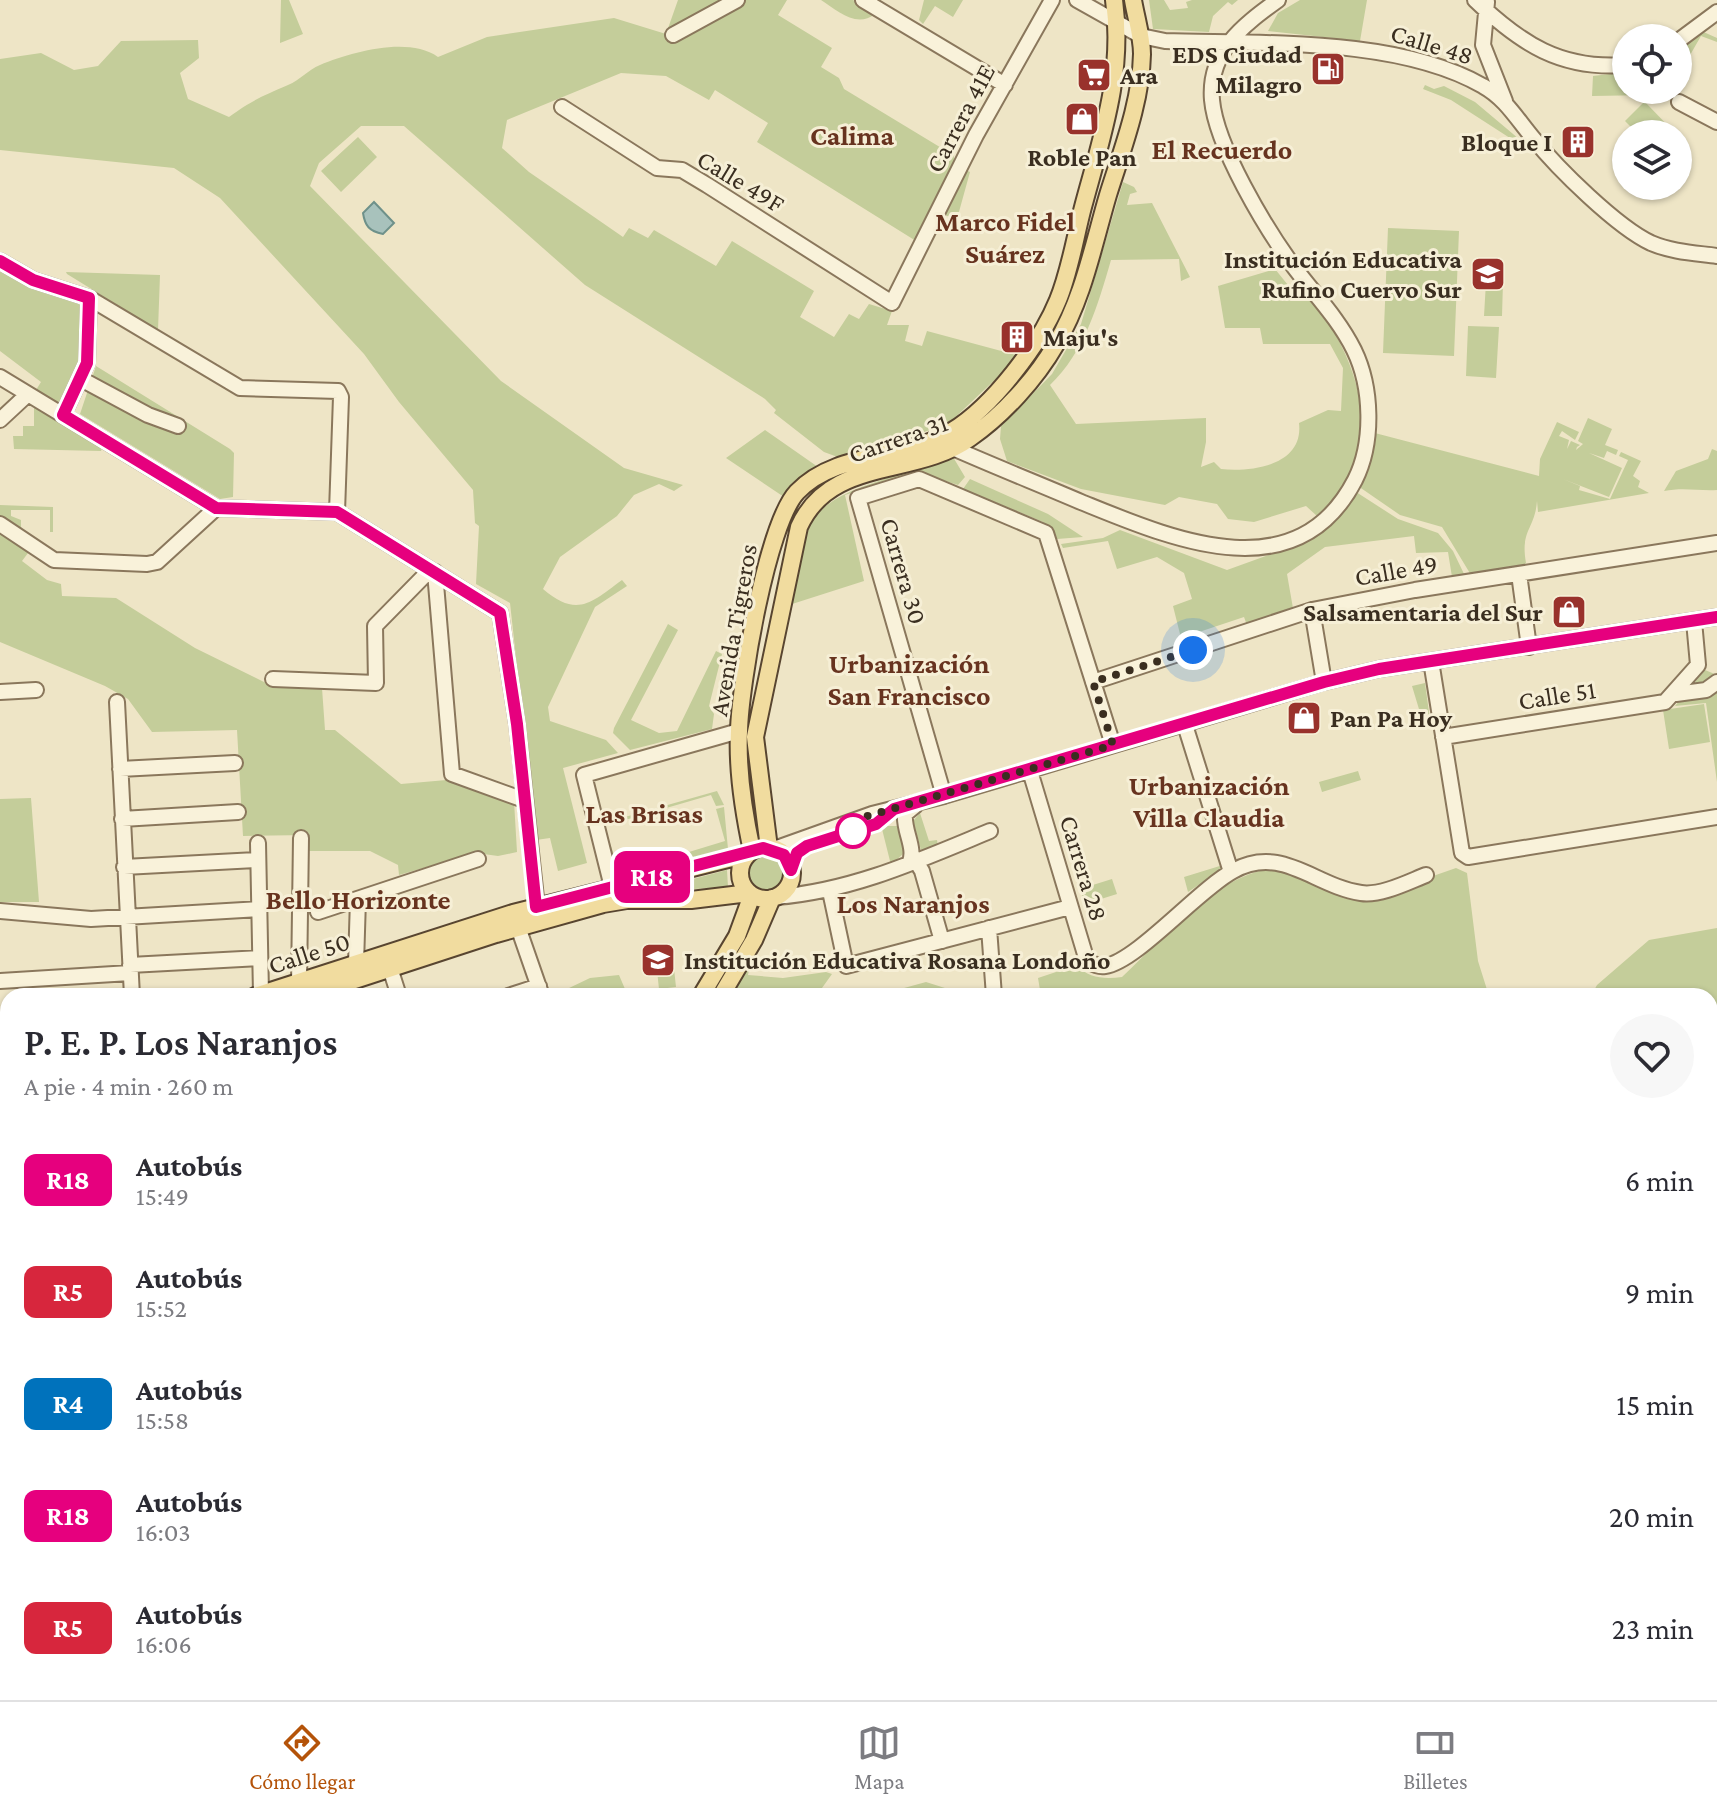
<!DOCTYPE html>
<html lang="es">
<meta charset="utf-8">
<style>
:root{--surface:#fff;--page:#f7f7f7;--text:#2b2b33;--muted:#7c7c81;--line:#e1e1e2;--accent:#b45309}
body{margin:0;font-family:"Crimson Pro",serif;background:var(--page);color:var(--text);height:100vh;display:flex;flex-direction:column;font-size:30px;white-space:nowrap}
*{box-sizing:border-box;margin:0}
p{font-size:26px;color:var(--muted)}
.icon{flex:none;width:44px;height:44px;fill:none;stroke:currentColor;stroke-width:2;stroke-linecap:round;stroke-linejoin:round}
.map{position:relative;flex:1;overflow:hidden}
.panel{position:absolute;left:0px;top:988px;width:1718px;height:712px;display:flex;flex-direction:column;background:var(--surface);border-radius:24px 24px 0 0;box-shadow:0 2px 6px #0004}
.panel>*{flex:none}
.badge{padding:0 16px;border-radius:12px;font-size:28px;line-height:52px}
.controls{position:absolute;left:1612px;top:24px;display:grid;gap:16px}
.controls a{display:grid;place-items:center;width:80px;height:80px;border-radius:50%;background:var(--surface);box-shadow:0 2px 6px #0004;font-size:40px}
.you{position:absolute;width:40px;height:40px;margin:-20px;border:6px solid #fff;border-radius:50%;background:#1a73e8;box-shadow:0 0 0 12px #1a73e833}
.map>.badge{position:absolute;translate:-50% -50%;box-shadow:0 0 0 4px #fff}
.round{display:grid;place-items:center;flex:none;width:84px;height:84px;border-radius:42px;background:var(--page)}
.summary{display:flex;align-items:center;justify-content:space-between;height:136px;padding:0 24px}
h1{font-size:38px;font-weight:600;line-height:60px}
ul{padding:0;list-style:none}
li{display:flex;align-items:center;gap:24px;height:112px;padding:0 24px}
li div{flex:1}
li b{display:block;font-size:30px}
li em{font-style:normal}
li .badge{min-width:88px;font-weight:700;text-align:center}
.menu{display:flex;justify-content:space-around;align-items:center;height:112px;border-top:2px solid var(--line);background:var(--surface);font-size:22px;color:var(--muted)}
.menu a{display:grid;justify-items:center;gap:4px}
.menu .selected{color:var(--accent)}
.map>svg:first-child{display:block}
.green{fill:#c4cd9a}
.water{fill:#a8c2bc;stroke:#6e918a;stroke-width:2}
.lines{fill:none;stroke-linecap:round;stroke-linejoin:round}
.stream{stroke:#6e918a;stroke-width:4}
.minor-casing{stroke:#8a775c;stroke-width:18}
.major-casing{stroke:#584530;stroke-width:20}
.minor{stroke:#f9f2da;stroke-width:14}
.major{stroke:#f1dc9f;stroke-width:16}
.line-casing{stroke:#fff;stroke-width:18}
.line{stroke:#e6007e;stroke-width:12}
.walk{stroke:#3a2e20;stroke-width:8;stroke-dasharray:0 14.4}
.stop-dot{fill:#fff;stroke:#e6007e;stroke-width:4}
.labels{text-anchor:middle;stroke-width:6;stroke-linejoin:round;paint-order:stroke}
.street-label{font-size:26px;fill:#3a2e20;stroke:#f6efd6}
.poi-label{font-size:26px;font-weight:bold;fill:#3a2e20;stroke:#f6efd6;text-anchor:end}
.neighbourhood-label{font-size:28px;font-weight:bold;fill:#67331f;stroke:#f6efd6}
</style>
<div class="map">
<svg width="1717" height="1700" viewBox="0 0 1717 1700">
<rect width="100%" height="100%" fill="#eee5c6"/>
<path class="green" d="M 281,0 L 289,0 L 303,34 L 280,43 Z
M 678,0 L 787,0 L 778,15 L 832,48 L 821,67 L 839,78 L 844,89 L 953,155 L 955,161 L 916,241 L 757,142 L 768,123 L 715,90 L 709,100 L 666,76 L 621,73 L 507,120 L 502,148 L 529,172 L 623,237 L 629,228 L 648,238 L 654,230 L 716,266 L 732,241 L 814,291 L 800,317 L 834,337 L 849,314 L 859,319 L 869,304 L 892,311 L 887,325 L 909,325 L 905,341 L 922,346 L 927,331 L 1020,356 L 948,424 L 843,459 L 824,452 L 774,413 L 776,410 L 765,399 L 585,285 L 404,126 L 361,126 L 319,163 L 310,186 L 501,381 L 624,468 L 683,485 L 674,491 L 659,484 L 634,495 L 617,516 L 560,557 L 543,589 C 577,618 591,603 622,580 L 627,586 L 595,607 L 548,707 L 550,721 L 606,740 L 618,753 L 563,768 L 587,863 L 558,871 L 550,838 L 536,840 L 510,603 L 476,584 L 479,526 L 475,523 L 473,490 L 399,402 L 364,354 L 220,198 L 174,168 L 0,150 L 0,59 L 41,53 L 74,70 L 98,66 L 121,41 L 198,40 L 199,58 L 180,73 L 188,99 L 229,117 C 252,100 263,96 288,85 C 300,80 308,70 320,65 C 352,52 408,36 438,57 L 487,37 L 614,18 L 666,34 Z
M 821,0 L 853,0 L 875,14 C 856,29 837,10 821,0 Z
M 924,0 L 963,0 L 953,17 L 935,6 L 923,24 L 919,20 Z
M 1149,0 L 1164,0 L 1170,10 L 1188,8 L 1186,2 L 1192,0 L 1238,0 L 1232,5 L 1228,2 L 1213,16 L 1209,32 L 1153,29 Z
M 1300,0 L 1367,0 L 1360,41 L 1268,31 L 1278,13 Z
M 1699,30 L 1717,38 L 1717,42 L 1701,36 L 1678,76 L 1678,45 Z
M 1626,72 L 1626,90 L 1670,90 L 1663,102 L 1650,95 L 1592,96 L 1593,76 Z
M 1425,85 L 1434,89 L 1444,86 L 1475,102 L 1519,139 L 1513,140 L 1451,100 L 1423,89 Z
M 1644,102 L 1645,102 L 1676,134 L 1638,134 L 1625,121 Z
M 358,137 L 377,157 L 341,192 L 321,171 Z
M 966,170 L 970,172 L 957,219 L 944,215 Z
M 1123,182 L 1134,187 L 1137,192 L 1130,194 L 1127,205 L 1152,203 L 1190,277 L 1181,281 L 1179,259 L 1111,260 C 1098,305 1084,353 1050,385 L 1076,424 L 1206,418 L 1206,442 L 1201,467 L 1214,462 L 1221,469 C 1251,472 1304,466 1299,423 L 1328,410 L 1341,411 L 1343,368 L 1330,344 L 1263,344 L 1260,328 L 1225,328 L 1218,286 L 1275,269 L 1292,290 L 1301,287 C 1314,305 1330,323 1340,343 C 1369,399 1378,479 1317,516 L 1306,506 L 1254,522 L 1228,519 L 1217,504 L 1179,497 L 1165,505 L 1081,489 L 1007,461 L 1000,439 L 1001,426 L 1052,374 L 1081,324 Z
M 1388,228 L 1459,231 L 1454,356 L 1383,353 Z
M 0,270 L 30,286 L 77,300 L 82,308 L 81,360 L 62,406 L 36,390 L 41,382 L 0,351 Z
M 66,272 L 160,275 L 158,330 L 67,274 Z
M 1486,282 L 1503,282 L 1502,316 L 1484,316 Z
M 1468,326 L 1499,327 L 1496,378 L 1466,376 Z
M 96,366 L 230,449 L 234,453 L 233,497 L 220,499 L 80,414 Z
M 34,405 L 102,448 L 101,451 L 14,449 L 13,436 L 23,436 L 23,426 L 34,426 Z
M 1588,418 L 1612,429 L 1605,445 L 1618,450 L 1616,455 L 1607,451 L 1604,458 L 1589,453 L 1622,468 L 1609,497 L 1563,479 L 1580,486 L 1579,490 L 1610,499 L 1628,460 L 1619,456 L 1621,452 L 1641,461 L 1633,476 L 1640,481 L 1638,487 L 1649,493 L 1538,512 L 1537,501 C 1535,529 1520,530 1526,563 L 1522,566 L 1471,575 L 1442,527 L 1400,515 L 1355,484 L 1371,432 L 1539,476 L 1540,459 L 1557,422 L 1579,432 L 1575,440 L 1562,431 L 1559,436 L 1569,440 L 1567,449 L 1571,441 L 1580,445 L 1577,447 L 1576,450 L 1583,444 L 1578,441 Z
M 765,430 L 818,467 L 784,497 L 726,458 Z
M 1712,449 L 1717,451 L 1717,490 C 1698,491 1683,487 1664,491 L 1676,471 L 1708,459 Z
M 953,457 L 965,477 L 958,485 L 917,472 L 845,495 L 864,581 L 789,605 C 806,512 809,502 901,474 C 918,468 937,465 953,457 Z
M 970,479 L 1048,514 L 1083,537 L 1057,539 L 1043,522 L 963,489 Z
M 1353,490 L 1398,519 L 1438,533 L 1453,551 L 1465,576 L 1452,577 L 1448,552 L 1416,553 L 1414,536 L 1325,547 L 1287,574 L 1294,614 L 1248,628 L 1244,617 L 1181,638 L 1173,606 L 1192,599 L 1184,573 L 1157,557 L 1117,569 L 1108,541 L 1063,548 L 1061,544 L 1103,538 L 1120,530 L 1227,570 L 1288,548 L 1315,530 Z
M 0,505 L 53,507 L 53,532 L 50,532 L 50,510 L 11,510 L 11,516 L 21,520 L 21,527 L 26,534 L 0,519 Z
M 0,531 L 31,549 L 22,561 L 47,580 L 61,584 L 62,596 L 116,598 L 195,648 L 272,686 L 322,688 L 325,730 L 335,730 L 401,784 L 458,779 L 514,801 L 517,852 L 498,856 L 476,853 L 399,875 L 398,865 L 370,851 L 308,851 L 308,835 L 243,836 L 237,730 L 152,732 L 128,699 L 105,686 L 0,642 Z
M 668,624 L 678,630 L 631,720 L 659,733 L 677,731 L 716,651 L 722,654 L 709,706 L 714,714 L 712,729 L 630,750 L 613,733 L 614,728 Z
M 1705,670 L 1717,675 L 1717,782 L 1706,703 L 1675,706 Z
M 1425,683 L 1431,727 L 1425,729 L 1412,686 Z
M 1704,704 L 1710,742 L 1669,749 L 1663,710 Z
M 1358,771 L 1361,780 L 1322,792 L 1319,782 Z
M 717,791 L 724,805 L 716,806 L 711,795 L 618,822 L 618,819 Z
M 31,798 L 39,902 L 0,902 L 0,799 Z
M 724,807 L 728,849 L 621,878 L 616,876 L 602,822 L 607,824 L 605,828 L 620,873 L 725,841 L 716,809 Z
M 920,813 L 929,841 L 937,840 L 938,846 L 921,850 L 913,821 Z
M 886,826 L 898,826 L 902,831 L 905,852 L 891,865 L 882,829 Z
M747 873a18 18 0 1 1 36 0a18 18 0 1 1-36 0Z
M 1223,865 L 1224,868 L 1188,892 L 1184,877 Z
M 1271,868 L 1373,897 L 1456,868 L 1467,873 L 1478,961 L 1489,996 L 1041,996 L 1038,978 L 1077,965 C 1088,979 1106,979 1122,977 C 1167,935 1209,880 1271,868 Z
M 727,870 L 728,887 L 694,889 L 693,879 Z
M 1112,879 L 1117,894 L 1085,904 L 1080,889 Z
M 1717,928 L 1717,1162 L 1710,1161 L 1710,996 L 1591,996 L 1597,985 L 1649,940 Z
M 672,950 L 676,987 L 659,989 L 655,952 Z
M 751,959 L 748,975 L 783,978 L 826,972 L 832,974 L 822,988 L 825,996 L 729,996 Z
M 619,975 L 628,996 L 569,996 L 567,989 L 590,978 Z
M 926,982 L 948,989 L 949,996 L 875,996 Z
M 8,1103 L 8,1206 L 0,1200 L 0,1105 Z
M 1717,1390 L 1717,1491 L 1710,1553 L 1710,1392 Z
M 0,1522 L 8,1529 L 8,1632 L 0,1631 Z
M 399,1692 L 1363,1692 L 1360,1700 L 395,1700 Z"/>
<path class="water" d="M 374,202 L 394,223 L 383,234 C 369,231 365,226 363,213 Z"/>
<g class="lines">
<path class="stream" d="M 0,1570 L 3,1572"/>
<g class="minor-casing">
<path id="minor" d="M 863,0 L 1005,85
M 1077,0 L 1141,36 L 1165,41 C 1262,44 1398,37 1483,86 C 1505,98 1517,119 1533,138 C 1558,169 1617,227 1651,243 C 1672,252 1695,253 1717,256
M 1475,0 C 1521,44 1561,70 1626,65
M 1487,2 L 1483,45 L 1505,101
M 673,35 L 737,0
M 1678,41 L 1717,12
M 1679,102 L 1717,122
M 562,107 L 657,168 L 682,170 L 707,185 L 892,303 L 976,135 L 1052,0
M 0,261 L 33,280 L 89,298 L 240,388 L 338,391 L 341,397 L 337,512
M 0,377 L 216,508 L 337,512 L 500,613 L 517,724 L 538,916
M 81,379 L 148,415 L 178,426
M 63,415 L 87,363 L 89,298
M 0,420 L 28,394
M 953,448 C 996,467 1039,484 1081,502 C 1170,538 1296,594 1355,480 C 1374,442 1372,387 1354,350 C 1338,318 1315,295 1294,267 C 1266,229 1216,146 1212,100 C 1208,52 1242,26 1278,0
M 0,524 L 54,560 L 147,564 L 157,562 L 216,508
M 435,572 L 452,774 L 524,800
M 1519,574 L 1529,647
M 1312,610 L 1324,682
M 1431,661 L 1462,853 L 1468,857 L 1717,817
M 273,679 L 376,683 L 375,626 L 430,570
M 1093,682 L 1312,610 L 1415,590 L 1717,543
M 0,692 L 36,690
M 1676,694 L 1706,690 L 1717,682
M 117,702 L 132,996
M 1185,725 L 1231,872
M 1443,737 L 1665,702 L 1698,665 L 1694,621
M 120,769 L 235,763
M 1030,771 L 1087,961 C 1093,964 1098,967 1105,966 C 1136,962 1199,889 1233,871 C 1282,844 1314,886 1361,893 C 1381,896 1408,882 1426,875
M 944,796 L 858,498 L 919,479 L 1046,533 L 1113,745
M 122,819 L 238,812
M 258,843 L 261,994
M 774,849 L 872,814 L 944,796 L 1324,682 L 1379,669 L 1717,617
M 913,856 L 922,871 L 942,941
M 909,864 C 917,849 903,831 905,814 L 916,805
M 124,867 L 258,860
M 612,887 L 584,775 L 739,731
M 830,891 L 846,966 L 1070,907
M 776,897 C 852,891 920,860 990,831
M 0,911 L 91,919 L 259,909
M 318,912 L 478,859
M 518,927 L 542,996
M 989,928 L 994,996
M 356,964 L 358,899
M 130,965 L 260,958
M 390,968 L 399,996
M 0,981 L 130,973
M 299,983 L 301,838
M 508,996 L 539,986
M 1710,1200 L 1717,1201
M 1710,1385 L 1717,1383
M 0,1685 L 8,1680
M 21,1692 L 23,1700
M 1360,1700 L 1363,1692"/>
</g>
<g class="major-casing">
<path id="major" d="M740 873a26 26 0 1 1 52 0a26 26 0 1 1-52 0Z
M 769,848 L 755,737 L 799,527 C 831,456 915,478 970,438 C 1003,415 1036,379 1056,344 C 1083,299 1093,246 1108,195 C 1122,150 1141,102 1142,54 C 1142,36 1136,18 1133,0
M 752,851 C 744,814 737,770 739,731 C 740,685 767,524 797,492 C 837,450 905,461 952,431 C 993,406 1040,344 1058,300 C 1070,271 1075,237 1083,207 C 1102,136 1124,74 1114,0
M 255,996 L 513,913 L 748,854
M 306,996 L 496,934 L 603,904 L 627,900 L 691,900 L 749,893
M 701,996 L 737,936 L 752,895
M 721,996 L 754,940 L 772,898
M 0,1037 L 8,1037
M 0,1052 L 8,1052
M 0,1236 L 8,1229
M 0,1257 L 8,1249
M 0,1440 L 8,1453
M 0,1475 L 8,1489
M 1710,1672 L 1717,1672
M 1710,1691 L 1717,1691
M 118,1692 L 121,1700
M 136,1692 L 139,1700
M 1405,1700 L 1422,1692
M 1461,1700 L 1490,1692"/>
</g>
<use href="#minor" class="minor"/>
<use href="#major" class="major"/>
</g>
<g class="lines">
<g class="line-casing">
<path id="line" d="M 0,261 L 33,280 L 89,298 L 87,363 L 63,415 L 216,508 L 337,512 L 500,613 L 517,724 L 536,907 L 763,848 L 784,855 L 791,870 L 797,853 L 807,846 L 876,824 L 894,809 L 1324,682 L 1379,669 L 1717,617"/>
</g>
<use href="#line" class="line"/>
<path class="walk" d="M 853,831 L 850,821 L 1113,745 L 1093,682 L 1193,650"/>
</g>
<defs>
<g id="fuel-square" transform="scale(1.8)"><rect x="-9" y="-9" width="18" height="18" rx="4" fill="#99322c" stroke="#f6efd6"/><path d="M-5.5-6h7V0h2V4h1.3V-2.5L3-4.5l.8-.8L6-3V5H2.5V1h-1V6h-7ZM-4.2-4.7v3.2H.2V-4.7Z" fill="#fff"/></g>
<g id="supermarket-square" transform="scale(1.8)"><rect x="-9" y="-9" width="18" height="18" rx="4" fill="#99322c" stroke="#f6efd6"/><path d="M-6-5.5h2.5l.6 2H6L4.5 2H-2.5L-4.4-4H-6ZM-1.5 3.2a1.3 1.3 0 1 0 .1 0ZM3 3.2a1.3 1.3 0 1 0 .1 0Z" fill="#fff"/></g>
<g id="shop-square" transform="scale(1.8)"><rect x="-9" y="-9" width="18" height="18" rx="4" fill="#99322c" stroke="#f6efd6"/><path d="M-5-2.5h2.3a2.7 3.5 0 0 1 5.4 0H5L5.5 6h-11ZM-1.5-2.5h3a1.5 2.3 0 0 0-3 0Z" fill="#fff"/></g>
<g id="building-square" transform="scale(1.8)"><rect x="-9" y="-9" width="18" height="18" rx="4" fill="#99322c" stroke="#f6efd6"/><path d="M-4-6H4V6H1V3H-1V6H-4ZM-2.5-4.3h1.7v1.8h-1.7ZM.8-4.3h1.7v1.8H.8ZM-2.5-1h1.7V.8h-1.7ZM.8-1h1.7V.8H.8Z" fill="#fff"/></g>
<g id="university-square" transform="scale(1.8)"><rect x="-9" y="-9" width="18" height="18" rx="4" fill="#99322c" stroke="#f6efd6"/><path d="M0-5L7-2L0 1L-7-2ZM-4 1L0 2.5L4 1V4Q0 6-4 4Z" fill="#fff"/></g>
<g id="school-square" transform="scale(1.8)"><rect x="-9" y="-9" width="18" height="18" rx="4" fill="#99322c" stroke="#f6efd6"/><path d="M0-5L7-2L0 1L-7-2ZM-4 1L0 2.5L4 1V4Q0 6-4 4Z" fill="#fff"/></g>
</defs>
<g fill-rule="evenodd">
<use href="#fuel-square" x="1328" y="69"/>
<use href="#supermarket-square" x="1094" y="75"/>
<use href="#shop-square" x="1082" y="119"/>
<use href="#building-square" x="1578" y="142"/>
<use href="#university-square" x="1488" y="274"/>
<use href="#building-square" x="1017" y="337"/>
<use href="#shop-square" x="1569" y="612"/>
<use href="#shop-square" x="1304" y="718"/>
<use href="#school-square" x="658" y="960"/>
</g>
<circle class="stop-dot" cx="853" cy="831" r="16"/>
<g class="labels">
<g class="street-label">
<text transform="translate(1432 44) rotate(17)" y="9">Calle 48</text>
<text transform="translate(960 118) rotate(-62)" y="9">Carrera 41E</text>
<text transform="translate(741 181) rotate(31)" y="9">Calle 49F</text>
<text transform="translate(898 438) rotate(-19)" y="9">Carrera 31</text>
<text transform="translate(1396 570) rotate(-10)" y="9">Calle 49</text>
<text transform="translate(904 571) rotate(74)" y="9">Carrera 30</text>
<text transform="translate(733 630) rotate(-80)" y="9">Avenida Tigreros</text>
<text transform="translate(1557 695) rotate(-9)" y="9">Calle 51</text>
<text transform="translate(1084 868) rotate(73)" y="9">Carrera 28</text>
<text transform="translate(309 953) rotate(-18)" y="9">Calle 50</text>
</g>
<g class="poi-label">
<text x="1302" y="63">EDS Ciudad<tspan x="1302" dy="30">Milagro</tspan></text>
<text x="1120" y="84" text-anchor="start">Ara</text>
<text x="1552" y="151">Bloque I</text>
<text x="1082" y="166" text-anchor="middle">Roble Pan</text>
<text x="1462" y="268">Institución Educativa<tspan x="1462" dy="30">Rufino Cuervo Sur</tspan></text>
<text x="1043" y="346" text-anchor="start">Maju's</text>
<text x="1543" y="621">Salsamentaria del Sur</text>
<text x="1330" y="727" text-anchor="start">Pan Pa Hoy</text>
<text x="684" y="969" text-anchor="start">Institución Educativa Rosana Londoño</text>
</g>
<g class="neighbourhood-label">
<text x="852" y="145">Calima</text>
<text x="1222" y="159">El Recuerdo</text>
<text x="1005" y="231">Marco Fidel<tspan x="1005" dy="32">Suárez</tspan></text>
<text x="909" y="673">Urbanización<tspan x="909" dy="32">San Francisco</tspan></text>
<text x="1209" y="795">Urbanización<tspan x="1209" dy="32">Villa Claudia</tspan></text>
<text x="644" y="823">Las Brisas</text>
<text x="358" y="909">Bello Horizonte</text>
<text x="913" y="913">Los Naranjos</text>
</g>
</g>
</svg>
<div class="controls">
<a><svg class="icon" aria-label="locate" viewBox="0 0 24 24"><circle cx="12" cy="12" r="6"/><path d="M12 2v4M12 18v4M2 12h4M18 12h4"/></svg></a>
<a><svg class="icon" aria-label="layers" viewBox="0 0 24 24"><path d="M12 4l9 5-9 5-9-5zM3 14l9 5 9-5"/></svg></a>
</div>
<div class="you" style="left:1193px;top:650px"></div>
<b class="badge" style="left:652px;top:877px;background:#e6007e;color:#fff">R18</b>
<section class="panel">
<div class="summary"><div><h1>P. E. P. Los Naranjos</h1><p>A pie · 4 min · 260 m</p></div><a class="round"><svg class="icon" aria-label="heart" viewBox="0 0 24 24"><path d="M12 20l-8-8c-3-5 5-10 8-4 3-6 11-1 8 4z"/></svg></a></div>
<ul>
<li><span class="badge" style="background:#e6007e;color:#fff">R18</span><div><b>Autobús</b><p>15:49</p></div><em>6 min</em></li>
<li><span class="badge" style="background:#d7263d;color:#fff">R5</span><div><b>Autobús</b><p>15:52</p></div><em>9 min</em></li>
<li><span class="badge" style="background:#0072bc;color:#fff">R4</span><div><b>Autobús</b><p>15:58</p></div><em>15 min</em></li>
<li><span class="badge" style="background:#e6007e;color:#fff">R18</span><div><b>Autobús</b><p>16:03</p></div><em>20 min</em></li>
<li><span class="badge" style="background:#d7263d;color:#fff">R5</span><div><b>Autobús</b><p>16:06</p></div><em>23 min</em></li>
</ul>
</section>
</div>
<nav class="menu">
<a class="selected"><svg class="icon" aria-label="directions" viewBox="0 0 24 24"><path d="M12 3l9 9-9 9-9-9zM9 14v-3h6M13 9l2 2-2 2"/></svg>Cómo llegar</a>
<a><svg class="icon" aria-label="map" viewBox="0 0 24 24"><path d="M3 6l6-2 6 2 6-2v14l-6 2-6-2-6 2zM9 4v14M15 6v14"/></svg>Mapa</a>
<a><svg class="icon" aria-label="tickets" viewBox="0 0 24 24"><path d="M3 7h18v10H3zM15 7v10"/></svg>Billetes</a>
</nav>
